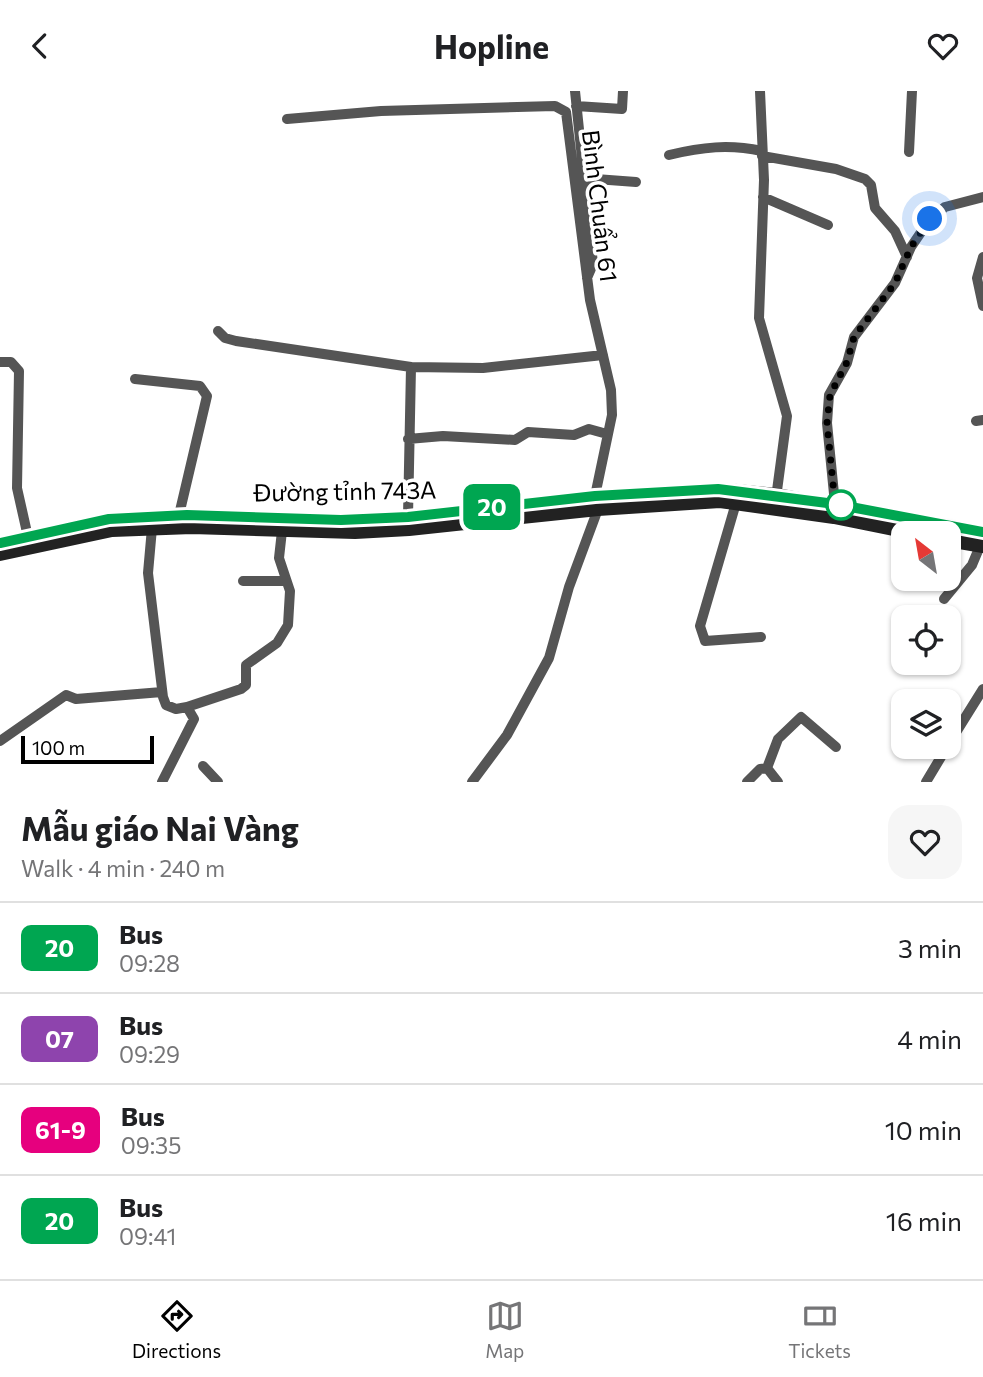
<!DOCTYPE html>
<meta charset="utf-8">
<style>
:root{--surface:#fff;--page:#f6f6f6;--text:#202124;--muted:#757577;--line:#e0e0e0;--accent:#000}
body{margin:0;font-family:Commissioner,sans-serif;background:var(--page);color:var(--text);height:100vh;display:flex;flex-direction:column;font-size:26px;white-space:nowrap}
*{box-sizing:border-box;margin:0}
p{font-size:23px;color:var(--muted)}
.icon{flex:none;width:38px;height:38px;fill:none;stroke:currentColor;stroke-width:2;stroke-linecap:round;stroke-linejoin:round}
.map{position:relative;height:691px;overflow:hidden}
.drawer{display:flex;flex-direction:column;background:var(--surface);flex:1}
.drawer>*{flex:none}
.badge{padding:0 14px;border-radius:10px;font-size:24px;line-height:46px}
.needle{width:46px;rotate:329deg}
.tools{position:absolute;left:891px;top:430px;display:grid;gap:14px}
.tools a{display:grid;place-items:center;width:70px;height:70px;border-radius:14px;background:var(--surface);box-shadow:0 2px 5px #0004;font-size:35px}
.scale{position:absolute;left:21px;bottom:18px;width:133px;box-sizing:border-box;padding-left:7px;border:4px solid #000;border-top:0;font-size:19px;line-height:24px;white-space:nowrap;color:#000;-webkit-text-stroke:5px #fff;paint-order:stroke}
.you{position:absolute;width:35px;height:35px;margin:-18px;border:5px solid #fff;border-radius:50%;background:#1a73e8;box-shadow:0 0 0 10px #1a73e833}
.map>.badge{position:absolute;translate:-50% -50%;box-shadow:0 0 0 4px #fff}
.round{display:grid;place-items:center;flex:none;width:74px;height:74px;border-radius:21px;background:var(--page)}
.head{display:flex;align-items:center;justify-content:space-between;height:119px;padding:0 21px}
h1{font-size:33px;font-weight:700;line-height:52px}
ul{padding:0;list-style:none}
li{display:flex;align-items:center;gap:21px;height:91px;padding:0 21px;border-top:2px solid var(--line)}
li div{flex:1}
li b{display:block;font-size:26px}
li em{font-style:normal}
li .badge{min-width:77px;font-weight:700;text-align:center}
header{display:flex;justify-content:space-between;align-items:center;height:91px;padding:0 21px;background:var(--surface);font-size:32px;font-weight:700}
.dock{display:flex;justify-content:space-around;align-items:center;height:98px;border-top:2px solid var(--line);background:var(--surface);font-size:19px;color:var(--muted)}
.dock a{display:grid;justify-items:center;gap:4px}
.dock .on{color:var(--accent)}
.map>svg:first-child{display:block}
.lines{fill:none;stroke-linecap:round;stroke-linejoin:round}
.street{stroke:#555;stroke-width:10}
.secondary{stroke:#222;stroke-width:14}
.line-casing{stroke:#fff;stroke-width:16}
.line{stroke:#00a651;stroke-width:10}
.walk{stroke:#000;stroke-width:7;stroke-dasharray:0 12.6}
.stop-dot{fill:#fff;stroke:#00a651;stroke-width:3.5}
.labels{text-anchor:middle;stroke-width:7;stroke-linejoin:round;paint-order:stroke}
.street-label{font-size:24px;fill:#000;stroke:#fff}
</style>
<header><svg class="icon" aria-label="back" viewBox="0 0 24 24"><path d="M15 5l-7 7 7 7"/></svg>Hopline<svg class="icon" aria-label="heart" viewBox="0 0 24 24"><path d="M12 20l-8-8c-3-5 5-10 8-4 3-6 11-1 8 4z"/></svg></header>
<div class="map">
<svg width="983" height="691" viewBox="0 0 983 691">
<rect width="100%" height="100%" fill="#fff"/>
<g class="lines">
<path class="street" d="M 575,0 L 593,173 L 587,187
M 760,0 L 764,89 L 759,227 L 787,325 L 776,407
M 576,15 L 622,18 L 623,0
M 287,28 L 381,20 L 555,15 L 566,21 L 590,209 L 611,299 L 612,324 L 595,405
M 909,61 L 912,0
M 669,64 C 702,56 729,53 762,60
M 762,65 L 836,78 L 865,88 L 871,94 L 875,117 L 895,140 L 907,166
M 582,87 L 636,91
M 763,106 L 828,134
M 983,166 L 977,187 L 983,215
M 218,240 L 225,247 L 236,250 L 411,276 L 408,426
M 0,271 L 11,271 L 19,280 L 17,397 L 28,446
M 411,276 L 483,277 L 603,264
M 135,288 L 200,295 L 207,305 L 179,424
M 976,330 L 983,329
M 408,348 L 443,345 L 515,349 L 528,341 L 574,344 L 589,338 L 607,343
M 736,412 L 700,535 L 705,550 L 761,546
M 835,413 L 827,332 L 829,304 L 847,272 L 854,246 L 895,192 L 911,156 L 930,128 L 945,116 L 983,106
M 152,437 L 148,482 L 163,606 L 166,614 L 176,618 L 187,616 L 194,628 L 162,691
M 243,490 L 285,490
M 944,508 L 972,474 L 980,455
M 187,616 L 241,598 L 246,594 L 246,574 L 277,552 L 288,534 L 290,500 L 279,467 L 282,440
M 0,650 L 66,604 L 76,608 L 162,601
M 948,654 L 983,598
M 203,675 L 218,691
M 767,677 L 778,648 L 801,626 L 836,656
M 472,691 L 507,644 L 549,567 L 569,496 L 598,418
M 747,691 L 760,678 L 767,677 L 778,691
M 926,691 L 947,656"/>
<path class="secondary" d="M 948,449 L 983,455
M 0,452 L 109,428 L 187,424 L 341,429 L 408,426 L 595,405 L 718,398 L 776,404 L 983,441
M 0,463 L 112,439 L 192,436 L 355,441 L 409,438 L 598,418 L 720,410 L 834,426 L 918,443"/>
</g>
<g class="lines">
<g class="line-casing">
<path id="line" d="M 0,452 L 109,428 L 187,424 L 341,429 L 408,426 L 595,405 L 718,398 L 835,413 L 983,441"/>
</g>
<use href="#line" class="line"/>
<path class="walk" d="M 841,414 L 835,413 L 827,332 L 830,304 L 847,271 L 854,246 L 895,192 L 911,156 L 930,128"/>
</g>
<circle class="stop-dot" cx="841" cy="414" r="14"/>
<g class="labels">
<g class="street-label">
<text transform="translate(599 115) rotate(83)" y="8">Bình Chuẩn 61</text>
<text transform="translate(345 401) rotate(-1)" y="8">Đường tỉnh 743A</text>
</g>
</g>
</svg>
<div class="tools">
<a><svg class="needle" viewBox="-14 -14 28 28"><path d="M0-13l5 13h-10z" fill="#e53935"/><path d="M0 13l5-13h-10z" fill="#757577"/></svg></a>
<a><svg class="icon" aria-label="locate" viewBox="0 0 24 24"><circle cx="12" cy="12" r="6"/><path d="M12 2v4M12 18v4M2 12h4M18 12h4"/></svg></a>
<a><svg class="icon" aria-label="layers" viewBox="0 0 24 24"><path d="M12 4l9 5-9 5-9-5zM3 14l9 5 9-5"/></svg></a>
</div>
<div class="scale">100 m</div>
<div class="you" style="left:930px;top:128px"></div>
<b class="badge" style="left:492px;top:416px;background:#00a651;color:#fff">20</b>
</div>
<section class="drawer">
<div class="head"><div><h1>Mẫu giáo Nai Vàng</h1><p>Walk · 4 min · 240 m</p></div><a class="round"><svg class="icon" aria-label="heart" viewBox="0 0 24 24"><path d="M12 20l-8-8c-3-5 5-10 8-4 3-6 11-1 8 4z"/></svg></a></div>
<ul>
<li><span class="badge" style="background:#00a651;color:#fff">20</span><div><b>Bus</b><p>09:28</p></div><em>3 min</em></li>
<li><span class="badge" style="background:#8e44ad;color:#fff">07</span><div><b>Bus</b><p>09:29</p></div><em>4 min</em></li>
<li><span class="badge" style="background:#e6007e;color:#fff">61-9</span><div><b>Bus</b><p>09:35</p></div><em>10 min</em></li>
<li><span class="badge" style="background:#00a651;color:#fff">20</span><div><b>Bus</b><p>09:41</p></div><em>16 min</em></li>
</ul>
</section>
<nav class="dock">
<a class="on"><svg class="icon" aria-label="directions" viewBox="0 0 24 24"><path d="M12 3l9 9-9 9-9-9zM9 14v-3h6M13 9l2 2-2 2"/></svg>Directions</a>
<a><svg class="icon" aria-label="map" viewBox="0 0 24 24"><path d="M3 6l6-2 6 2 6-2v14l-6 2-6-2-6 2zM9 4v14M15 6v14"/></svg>Map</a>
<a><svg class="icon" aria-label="tickets" viewBox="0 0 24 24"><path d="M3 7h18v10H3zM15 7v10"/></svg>Tickets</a>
</nav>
